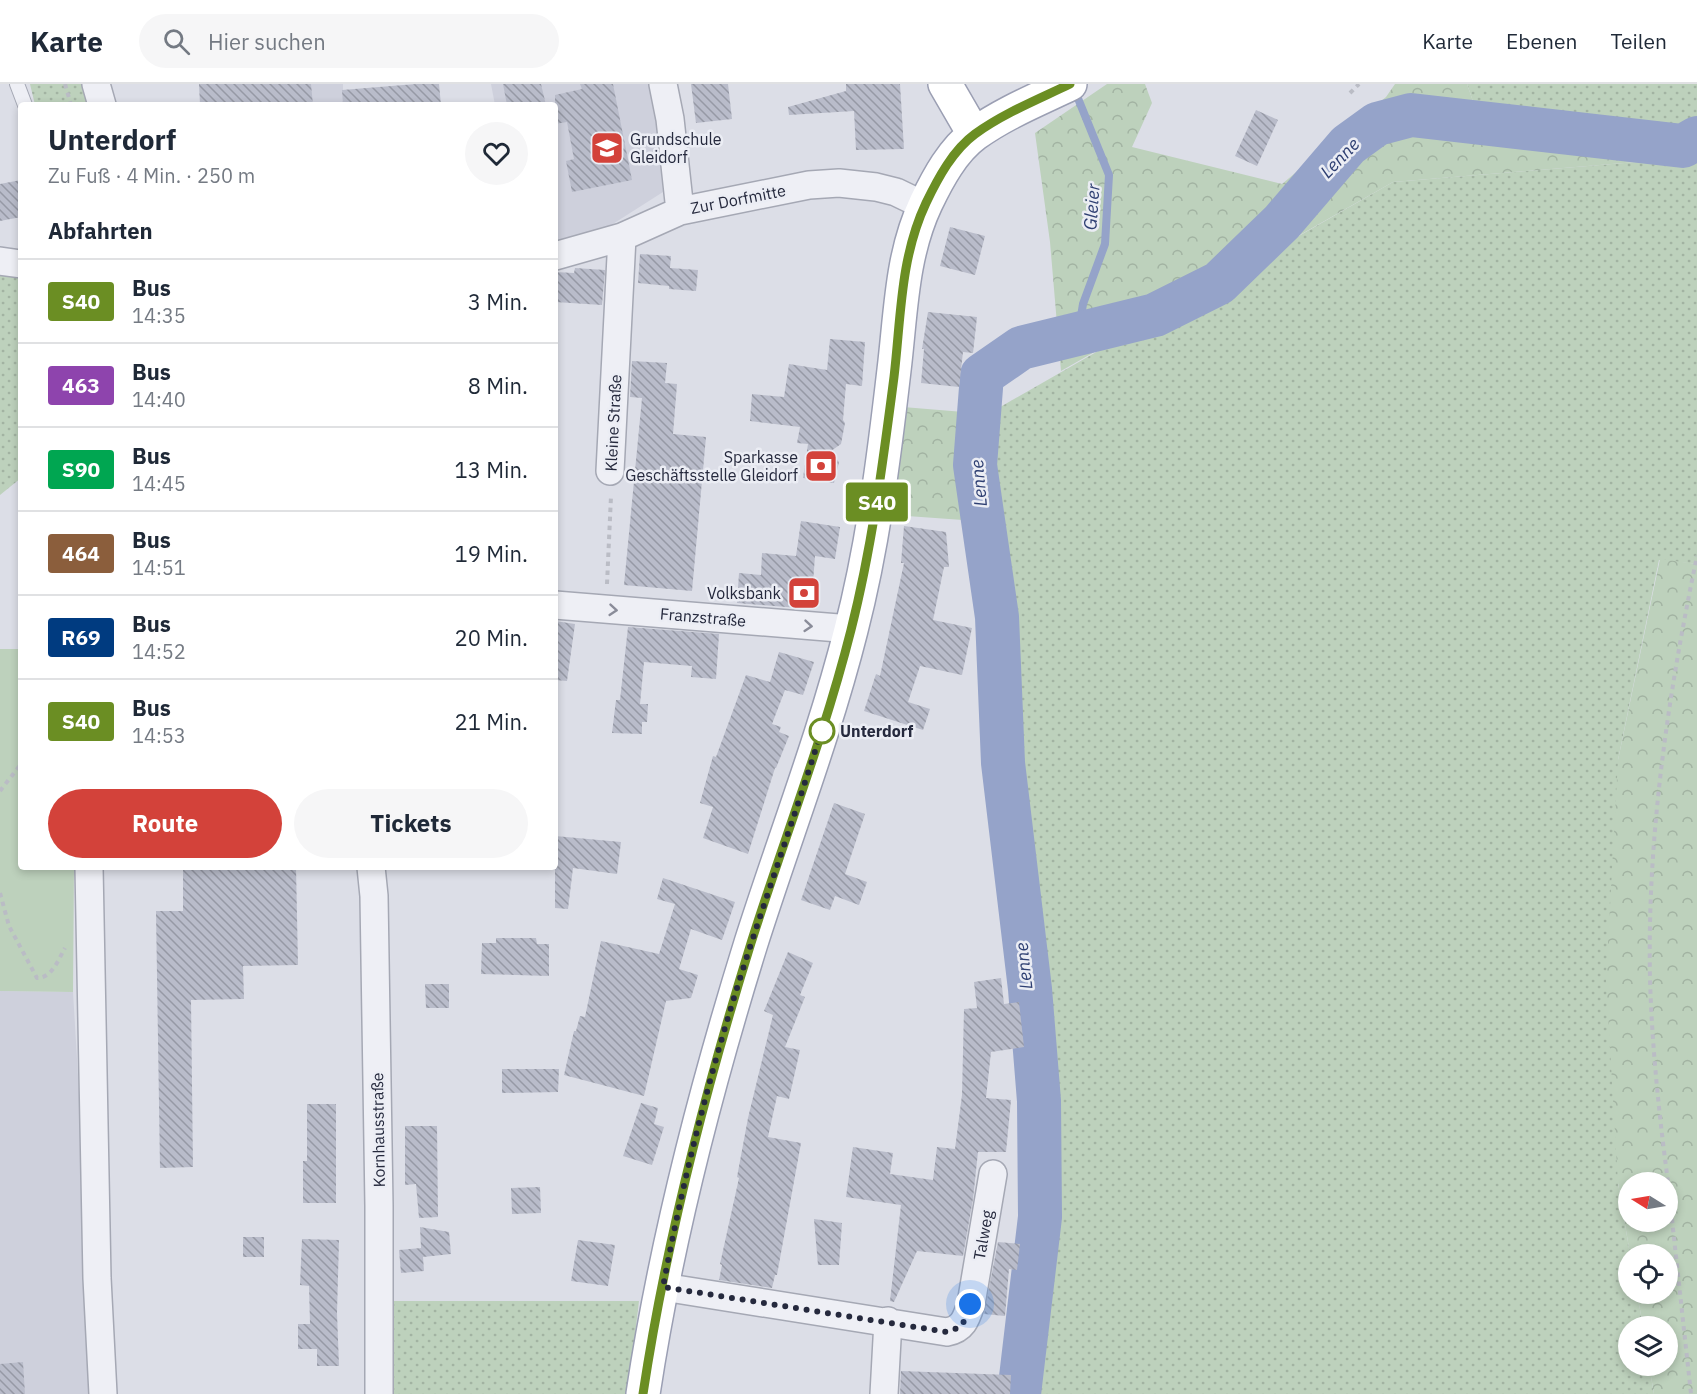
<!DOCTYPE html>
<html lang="de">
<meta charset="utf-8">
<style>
:root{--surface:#fff;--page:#f6f6f7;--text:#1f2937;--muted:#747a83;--line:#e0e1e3;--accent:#d3423a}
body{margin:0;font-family:"IBM Plex Sans",sans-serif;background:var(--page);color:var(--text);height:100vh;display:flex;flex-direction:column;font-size:22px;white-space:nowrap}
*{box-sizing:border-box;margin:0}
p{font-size:20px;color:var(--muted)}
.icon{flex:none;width:33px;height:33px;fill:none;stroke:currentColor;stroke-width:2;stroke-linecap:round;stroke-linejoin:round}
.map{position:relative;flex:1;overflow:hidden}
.side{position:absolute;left:18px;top:18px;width:540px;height:768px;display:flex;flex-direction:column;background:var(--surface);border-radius:6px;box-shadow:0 3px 9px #0003}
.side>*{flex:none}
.badge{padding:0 12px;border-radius:4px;font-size:21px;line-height:39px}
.needle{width:39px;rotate:281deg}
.tools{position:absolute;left:1618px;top:1088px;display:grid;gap:12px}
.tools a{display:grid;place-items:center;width:60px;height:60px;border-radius:50%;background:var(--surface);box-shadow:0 3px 9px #0003;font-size:30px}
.you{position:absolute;width:30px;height:30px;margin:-15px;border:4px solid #fff;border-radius:50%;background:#1a73e8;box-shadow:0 0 0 9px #1a73e833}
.map>.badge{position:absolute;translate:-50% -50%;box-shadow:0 0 0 3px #fff}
h2{padding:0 30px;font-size:22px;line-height:54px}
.round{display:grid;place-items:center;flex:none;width:63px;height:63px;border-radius:32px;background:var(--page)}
.head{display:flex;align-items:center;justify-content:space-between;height:102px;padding:0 30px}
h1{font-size:28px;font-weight:800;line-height:45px}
.button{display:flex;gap:12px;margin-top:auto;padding:12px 30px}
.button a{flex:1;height:69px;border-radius:36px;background:var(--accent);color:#fff;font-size:24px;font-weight:800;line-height:69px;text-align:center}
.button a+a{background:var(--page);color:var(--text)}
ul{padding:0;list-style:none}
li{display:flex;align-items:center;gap:18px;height:84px;padding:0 30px;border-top:2px solid var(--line)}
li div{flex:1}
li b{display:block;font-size:22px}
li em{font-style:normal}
li .badge{min-width:66px;font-weight:700;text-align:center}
header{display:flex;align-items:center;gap:36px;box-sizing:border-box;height:84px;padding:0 30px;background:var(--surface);border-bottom:2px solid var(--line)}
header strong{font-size:28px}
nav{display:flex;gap:33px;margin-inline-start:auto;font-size:21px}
.search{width:420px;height:54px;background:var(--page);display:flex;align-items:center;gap:15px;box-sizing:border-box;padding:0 21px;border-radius:33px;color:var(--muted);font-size:22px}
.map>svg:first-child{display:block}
.built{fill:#ced0dc}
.grass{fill:url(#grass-dots)}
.forest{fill:url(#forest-crowns);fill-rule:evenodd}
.park{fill:#bdd1bc}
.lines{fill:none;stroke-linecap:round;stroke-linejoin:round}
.stream{stroke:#95a3c9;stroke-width:8}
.river{stroke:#95a3c9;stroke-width:44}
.building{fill:url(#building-back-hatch)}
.service-casing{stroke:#a5a8b4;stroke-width:16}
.minor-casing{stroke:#a5a8b4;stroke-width:30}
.primary-casing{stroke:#9b9fb3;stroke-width:36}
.path{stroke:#babcc5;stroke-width:4;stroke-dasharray:4.5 4.5;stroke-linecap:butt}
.service{stroke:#eeeff5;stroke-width:14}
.minor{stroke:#eeeff5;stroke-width:27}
.primary{stroke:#fff;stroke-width:33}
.oneway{stroke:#8a8c99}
.line-casing{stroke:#fff;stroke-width:14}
.line{stroke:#6b8e23;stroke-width:9}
.walk{stroke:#25293d;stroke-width:6;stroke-dasharray:0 10.8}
.stop-dot{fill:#fff;stroke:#6b8e23;stroke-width:3}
.labels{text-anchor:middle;stroke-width:5;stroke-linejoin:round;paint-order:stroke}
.poi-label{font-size:16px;fill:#25293d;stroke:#ebedf4;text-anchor:end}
.street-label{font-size:16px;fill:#25293d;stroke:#ebedf4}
.stop-label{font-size:16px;font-weight:bold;fill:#25293d;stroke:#ebedf4;text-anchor:start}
.water-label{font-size:18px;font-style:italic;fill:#2e3f72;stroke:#ebedf4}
</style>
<header>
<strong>Karte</strong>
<div class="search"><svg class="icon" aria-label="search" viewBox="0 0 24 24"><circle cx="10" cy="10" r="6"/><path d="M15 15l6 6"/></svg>Hier suchen</div>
<nav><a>Karte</a><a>Ebenen</a><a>Teilen</a></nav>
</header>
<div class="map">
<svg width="1697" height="1310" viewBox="0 0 1697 1310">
<defs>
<pattern id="grass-dots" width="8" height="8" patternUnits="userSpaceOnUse" patternTransform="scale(1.5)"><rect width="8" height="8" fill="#bdd1bc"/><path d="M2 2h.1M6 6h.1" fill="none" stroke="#a2b3a2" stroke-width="1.8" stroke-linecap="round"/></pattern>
<pattern id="forest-crowns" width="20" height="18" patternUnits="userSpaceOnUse" patternTransform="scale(1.5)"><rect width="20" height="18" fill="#bdd1bc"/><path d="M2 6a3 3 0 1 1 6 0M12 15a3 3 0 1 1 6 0" fill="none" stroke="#a2b3a2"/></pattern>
<pattern id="building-back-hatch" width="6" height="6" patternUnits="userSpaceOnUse" patternTransform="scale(1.5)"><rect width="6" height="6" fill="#b9bcca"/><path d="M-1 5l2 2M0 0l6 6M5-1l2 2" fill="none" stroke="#9699a5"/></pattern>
</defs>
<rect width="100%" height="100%" fill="#dcdee7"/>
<path class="built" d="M 255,0 L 343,0 L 343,21 L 256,21 Z
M 491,0 L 652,0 L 663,108 L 605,145 L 555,158 L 555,21 L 495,21 Z
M 0,907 L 73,908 L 97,1310 L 0,1310 Z"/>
<path class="grass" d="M 30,0 L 87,0 L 92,21 L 35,21 Z
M 1467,0 L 1697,0 L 1697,54 L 1475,23 Z
M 1697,73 L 1697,480 L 1659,476 L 1618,676 L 1618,1099 L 1630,1170 L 1629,1209 L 1637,1209 L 1643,1242 L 1629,1242 L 1629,1281 L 1649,1281 L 1654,1310 L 1025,1310 L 1058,1110 L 1040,867 L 1008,704 L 1005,439 L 988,330 L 1393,98 Z
M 0,186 L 21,189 L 21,394 L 0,411 Z
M 392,1217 L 639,1217 L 628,1310 L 391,1310 Z"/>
<path class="forest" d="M 1107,0 L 1145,0 L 1152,19 L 1132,63 L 1282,100 L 1386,13 L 1395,0 L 1467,0 L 1475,23 L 1697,54 L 1697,73 L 1393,98 L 1061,287 L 1050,158 L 1035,49 Z
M 903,323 L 988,330 L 1005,439 L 893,431 Z
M 1660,475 L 1697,480 L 1697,1310 L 1654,1310 L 1649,1281 L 1668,1281 L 1668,1242 L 1643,1242 L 1637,1209 L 1668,1209 L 1668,1170 L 1630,1170 L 1618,1099 L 1606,896 L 1618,676 ZM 1629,1098 L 1668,1098 L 1668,1137 L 1629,1137 Z"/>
<path class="park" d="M 0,565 L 21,565 L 21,783 L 74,783 L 73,908 L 0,907 Z"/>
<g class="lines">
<path class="stream" d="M 1075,7 L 1109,91 L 1105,160 L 1083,220 L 1078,251"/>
<path class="river" d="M 1019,1310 L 1040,1133 L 1039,1017 L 1030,905 L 1003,679 L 997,533 L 975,381 L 982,291 L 1021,264 L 1155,231 L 1219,199 L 1282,138 L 1348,61 L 1377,40 L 1411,31 L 1683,62 L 1697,54"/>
</g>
<path class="building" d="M 199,0 L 311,0 L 313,21 L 200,21 Z
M 416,0 L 439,0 L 441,21 L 343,21 L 342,6 Z
M 503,0 L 541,0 L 546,21 L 507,21 Z
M 580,0 L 613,0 L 632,96 L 572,108 L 566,77 L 574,75 L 567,38 L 555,40 L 555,11 L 582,5 Z
M 691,0 L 728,0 L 732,35 L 696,39 Z
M 846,0 L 900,0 L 904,65 L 856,66 L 854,27 L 789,31 L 788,23 L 846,7 Z
M 1256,26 L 1278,36 L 1257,82 L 1235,72 Z
M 21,96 L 21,133 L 0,137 L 0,100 Z
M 950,143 L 985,152 L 975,191 L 940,182 Z
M 640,170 L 671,172 L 670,184 L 698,186 L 696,207 L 669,205 L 669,202 L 638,199 Z
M 575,184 L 605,186 L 602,221 L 555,218 L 555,188 L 574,189 Z
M 928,228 L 977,233 L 973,269 L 963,268 L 959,303 L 921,299 L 924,265 L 922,265 Z
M 830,255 L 865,258 L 862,302 L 846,300 L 843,336 L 845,339 L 841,360 L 831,367 L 839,378 L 834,399 L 803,394 L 808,360 L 797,359 L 800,343 L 750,337 L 752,310 L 784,313 L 789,280 L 827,286 Z
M 632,277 L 667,279 L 665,299 L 677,300 L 673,350 L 706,353 L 692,507 L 624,501 L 642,314 L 630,313 Z
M 801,437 L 840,443 L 835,475 L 815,472 L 811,525 L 737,519 L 739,489 L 761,491 L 762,469 L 796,472 Z
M 904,442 L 946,448 L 949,483 L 944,483 L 933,536 L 972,544 L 962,591 L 920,582 L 908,618 L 930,625 L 923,646 L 864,627 L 876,590 L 880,592 L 904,479 L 901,479 Z
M 555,537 L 575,540 L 567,597 L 555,596 Z
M 628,543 L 719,550 L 716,595 L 691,593 L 692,582 L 644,578 L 640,620 L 648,620 L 647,638 L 642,638 L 642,650 L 612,649 L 616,616 L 620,616 Z
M 779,568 L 814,578 L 803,611 L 785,606 L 772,640 L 781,643 L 779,648 L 789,652 L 776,684 L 775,684 L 748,770 L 703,754 L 713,723 L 700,719 L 713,672 L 716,673 L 746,591 L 770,598 Z
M 834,719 L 865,730 L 845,790 L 867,798 L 859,821 L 835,812 L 830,826 L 801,816 Z
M 555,752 L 621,758 L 617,790 L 573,784 L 568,825 L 555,824 Z
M 183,783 L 296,783 L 298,881 L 243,882 L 244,915 L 191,916 L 193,1083 L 160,1084 L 156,827 L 183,827 Z
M 663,794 L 735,818 L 722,856 L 691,845 L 679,885 L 698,891 L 691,914 L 666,917 L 644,1012 L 564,991 L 574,947 L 576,947 L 580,932 L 585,933 L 601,857 L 659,870 L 675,820 L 657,815 Z
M 496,854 L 536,854 L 537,860 L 549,860 L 549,892 L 481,890 L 482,859 L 496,859 Z
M 788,868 L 813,879 L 800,911 L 805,913 L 785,963 L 800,966 L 789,1015 L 777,1012 L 768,1053 L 801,1059 L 777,1191 L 775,1191 L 772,1204 L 719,1196 L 722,1181 L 720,1180 L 739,1094 L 737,1093 L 748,1034 L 773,931 L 764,927 Z
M 1001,894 L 1004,920 L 1019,918 L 1024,963 L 991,968 L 986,1014 L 1011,1016 L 1006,1068 L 978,1068 L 973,1115 L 963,1172 L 917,1167 L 894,1218 L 890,1217 L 901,1121 L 846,1113 L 853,1063 L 893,1069 L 890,1090 L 933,1096 L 937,1063 L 955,1065 L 962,1011 L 964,925 L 977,924 L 974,898 Z
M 425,900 L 449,900 L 449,924 L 426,924 Z
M 502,985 L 559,985 L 558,1008 L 502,1009 Z
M 641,1019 L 658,1024 L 654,1040 L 664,1043 L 652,1081 L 623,1072 Z
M 307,1020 L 336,1020 L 336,1119 L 303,1119 L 303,1077 L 307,1077 Z
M 405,1042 L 437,1042 L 438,1133 L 419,1134 L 416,1100 L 405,1101 Z
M 540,1103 L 541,1129 L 512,1130 L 511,1104 Z
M 814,1135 L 842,1139 L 839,1181 L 818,1181 Z
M 420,1143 L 449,1148 L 451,1170 L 423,1173 L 424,1187 L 401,1189 L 399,1166 L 421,1164 Z
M 243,1153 L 264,1153 L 264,1173 L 243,1173 Z
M 302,1155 L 339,1156 L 337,1229 L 339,1282 L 317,1282 L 317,1265 L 298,1265 L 298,1240 L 310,1240 L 309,1202 L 300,1201 Z
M 578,1156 L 615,1161 L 608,1202 L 571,1197 Z
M 998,1158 L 1020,1160 L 1017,1186 L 1009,1185 L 1005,1232 L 984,1230 Z
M 23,1278 L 25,1310 L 0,1310 L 0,1280 Z
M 901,1287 L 1011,1291 L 1010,1310 L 900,1310 Z"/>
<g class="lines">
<g class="service-casing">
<path id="service" d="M 17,0 L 25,21"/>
</g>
<g class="minor-casing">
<path id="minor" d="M 96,0 L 102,21
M 663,0 L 670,35 L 680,127
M 555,172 L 622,153 L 680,127 L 809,101 L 839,99 L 876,103 L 896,108 L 925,122
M 0,177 L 21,180
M 610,387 L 622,153
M 555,521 L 851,545
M 89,783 L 97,1194 L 103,1310
M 371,783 L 374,812 L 379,1122 L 379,1310
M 663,1203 L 947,1248 C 963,1245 966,1235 971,1220 L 993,1090
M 884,1310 L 888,1237"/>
</g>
<g class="primary-casing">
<path id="primary" d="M 945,0 L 974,50
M 643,1310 C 666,1157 705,1007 751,859 C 784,755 824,653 851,546 C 873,461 884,373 894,286 C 901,229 901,172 926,119 C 938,94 953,66 975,50 C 1004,29 1039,15 1070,0"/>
</g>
<path class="path" d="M 65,0 L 71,21
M 1350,9 L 1359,0
M 607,500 L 611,412
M 0,707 L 21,680
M 0,809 L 9,842 L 37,894 C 52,894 58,876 65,864
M 1668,1098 C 1659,1030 1652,963 1650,895 C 1647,753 1668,611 1697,472
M 1668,1099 L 1691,1310"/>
<use href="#service" class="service"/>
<use href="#minor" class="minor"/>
<use href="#primary" class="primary"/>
</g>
<defs><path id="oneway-chevron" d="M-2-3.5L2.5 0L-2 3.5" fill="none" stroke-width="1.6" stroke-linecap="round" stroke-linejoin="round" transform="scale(1.5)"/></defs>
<g class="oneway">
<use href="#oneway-chevron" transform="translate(613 526) rotate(5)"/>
<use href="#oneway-chevron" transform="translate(808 542) rotate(5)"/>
</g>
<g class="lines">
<g class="line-casing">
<path id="line" d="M 643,1310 C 666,1157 705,1007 751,859 C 784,755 824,653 851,546 C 872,463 883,378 894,293 C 901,234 900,174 926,119 C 938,94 953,66 975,50 C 1004,29 1039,15 1070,0"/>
</g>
<use href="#line" class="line"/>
<path class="walk" d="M 822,647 L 823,642 C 801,713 776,784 753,854 C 715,969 685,1085 663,1203 L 947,1248 C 963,1244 967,1235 970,1220"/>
</g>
<defs>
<g id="school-square" transform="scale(1.725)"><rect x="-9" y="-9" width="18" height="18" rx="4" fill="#d3423a" stroke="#ebedf4"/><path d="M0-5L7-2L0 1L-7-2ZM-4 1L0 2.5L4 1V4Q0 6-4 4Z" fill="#fff"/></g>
<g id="bank-square" transform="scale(1.725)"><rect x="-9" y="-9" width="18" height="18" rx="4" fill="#d3423a" stroke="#ebedf4"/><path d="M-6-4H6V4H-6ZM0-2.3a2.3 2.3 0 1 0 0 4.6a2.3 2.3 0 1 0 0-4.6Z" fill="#fff"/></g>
</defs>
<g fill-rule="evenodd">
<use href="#school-square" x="607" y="64"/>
<use href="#bank-square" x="821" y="382"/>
<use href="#bank-square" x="804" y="509"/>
</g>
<circle class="stop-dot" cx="822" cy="647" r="12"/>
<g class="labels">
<g class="poi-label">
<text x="630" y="61" text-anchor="start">Grundschule<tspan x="630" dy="18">Gleidorf</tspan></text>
<text x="798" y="379">Sparkasse<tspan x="798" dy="18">Geschäftsstelle Gleidorf</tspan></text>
<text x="781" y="515">Volksbank</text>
</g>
<g class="street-label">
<text transform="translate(738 115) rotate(-11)" y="6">Zur Dorfmitte</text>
<text transform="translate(613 339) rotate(-87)" y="6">Kleine Straße</text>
<text transform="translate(703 533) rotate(5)" y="6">Franzstraße</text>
<text transform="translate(378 1046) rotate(-91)" y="6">Kornhausstraße</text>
<text transform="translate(983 1151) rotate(-80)" y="6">Talweg</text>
</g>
<g class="stop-label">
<text x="840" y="653">Unterdorf</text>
</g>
<g class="water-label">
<text transform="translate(1340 74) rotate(-46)" y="6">Lenne</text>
<text transform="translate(1092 123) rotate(-86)" y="6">Gleier</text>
<text transform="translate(979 399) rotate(-95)" y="6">Lenne</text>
<text transform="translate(1024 882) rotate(-96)" y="6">Lenne</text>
</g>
</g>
</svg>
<div class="tools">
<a><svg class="needle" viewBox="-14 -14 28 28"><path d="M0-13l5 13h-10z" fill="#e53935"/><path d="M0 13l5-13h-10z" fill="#747a83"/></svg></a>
<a><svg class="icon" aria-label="locate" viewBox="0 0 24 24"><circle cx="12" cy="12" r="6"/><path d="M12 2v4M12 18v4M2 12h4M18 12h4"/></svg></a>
<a><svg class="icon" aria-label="layers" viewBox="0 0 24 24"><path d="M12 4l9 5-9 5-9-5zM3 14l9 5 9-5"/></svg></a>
</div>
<div class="you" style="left:970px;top:1220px"></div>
<b class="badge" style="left:877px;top:418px;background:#6b8e23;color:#fff">S40</b>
<section class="side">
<div class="head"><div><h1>Unterdorf</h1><p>Zu Fuß · 4 Min. · 250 m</p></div><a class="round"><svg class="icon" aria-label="heart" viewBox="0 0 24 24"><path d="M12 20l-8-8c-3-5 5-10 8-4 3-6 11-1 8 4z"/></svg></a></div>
<h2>Abfahrten</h2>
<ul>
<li><span class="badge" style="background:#6b8e23;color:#fff">S40</span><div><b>Bus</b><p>14:35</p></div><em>3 Min.</em></li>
<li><span class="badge" style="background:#8e44ad;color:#fff">463</span><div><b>Bus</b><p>14:40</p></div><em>8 Min.</em></li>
<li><span class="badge" style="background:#00a651;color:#fff">S90</span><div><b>Bus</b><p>14:45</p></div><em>13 Min.</em></li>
<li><span class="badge" style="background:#8b5e3c;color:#fff">464</span><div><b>Bus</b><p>14:51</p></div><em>19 Min.</em></li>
<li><span class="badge" style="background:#003b80;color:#fff">R69</span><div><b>Bus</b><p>14:52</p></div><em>20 Min.</em></li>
<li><span class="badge" style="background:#6b8e23;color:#fff">S40</span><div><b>Bus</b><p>14:53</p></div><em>21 Min.</em></li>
</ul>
<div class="button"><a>Route</a><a>Tickets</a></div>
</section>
</div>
